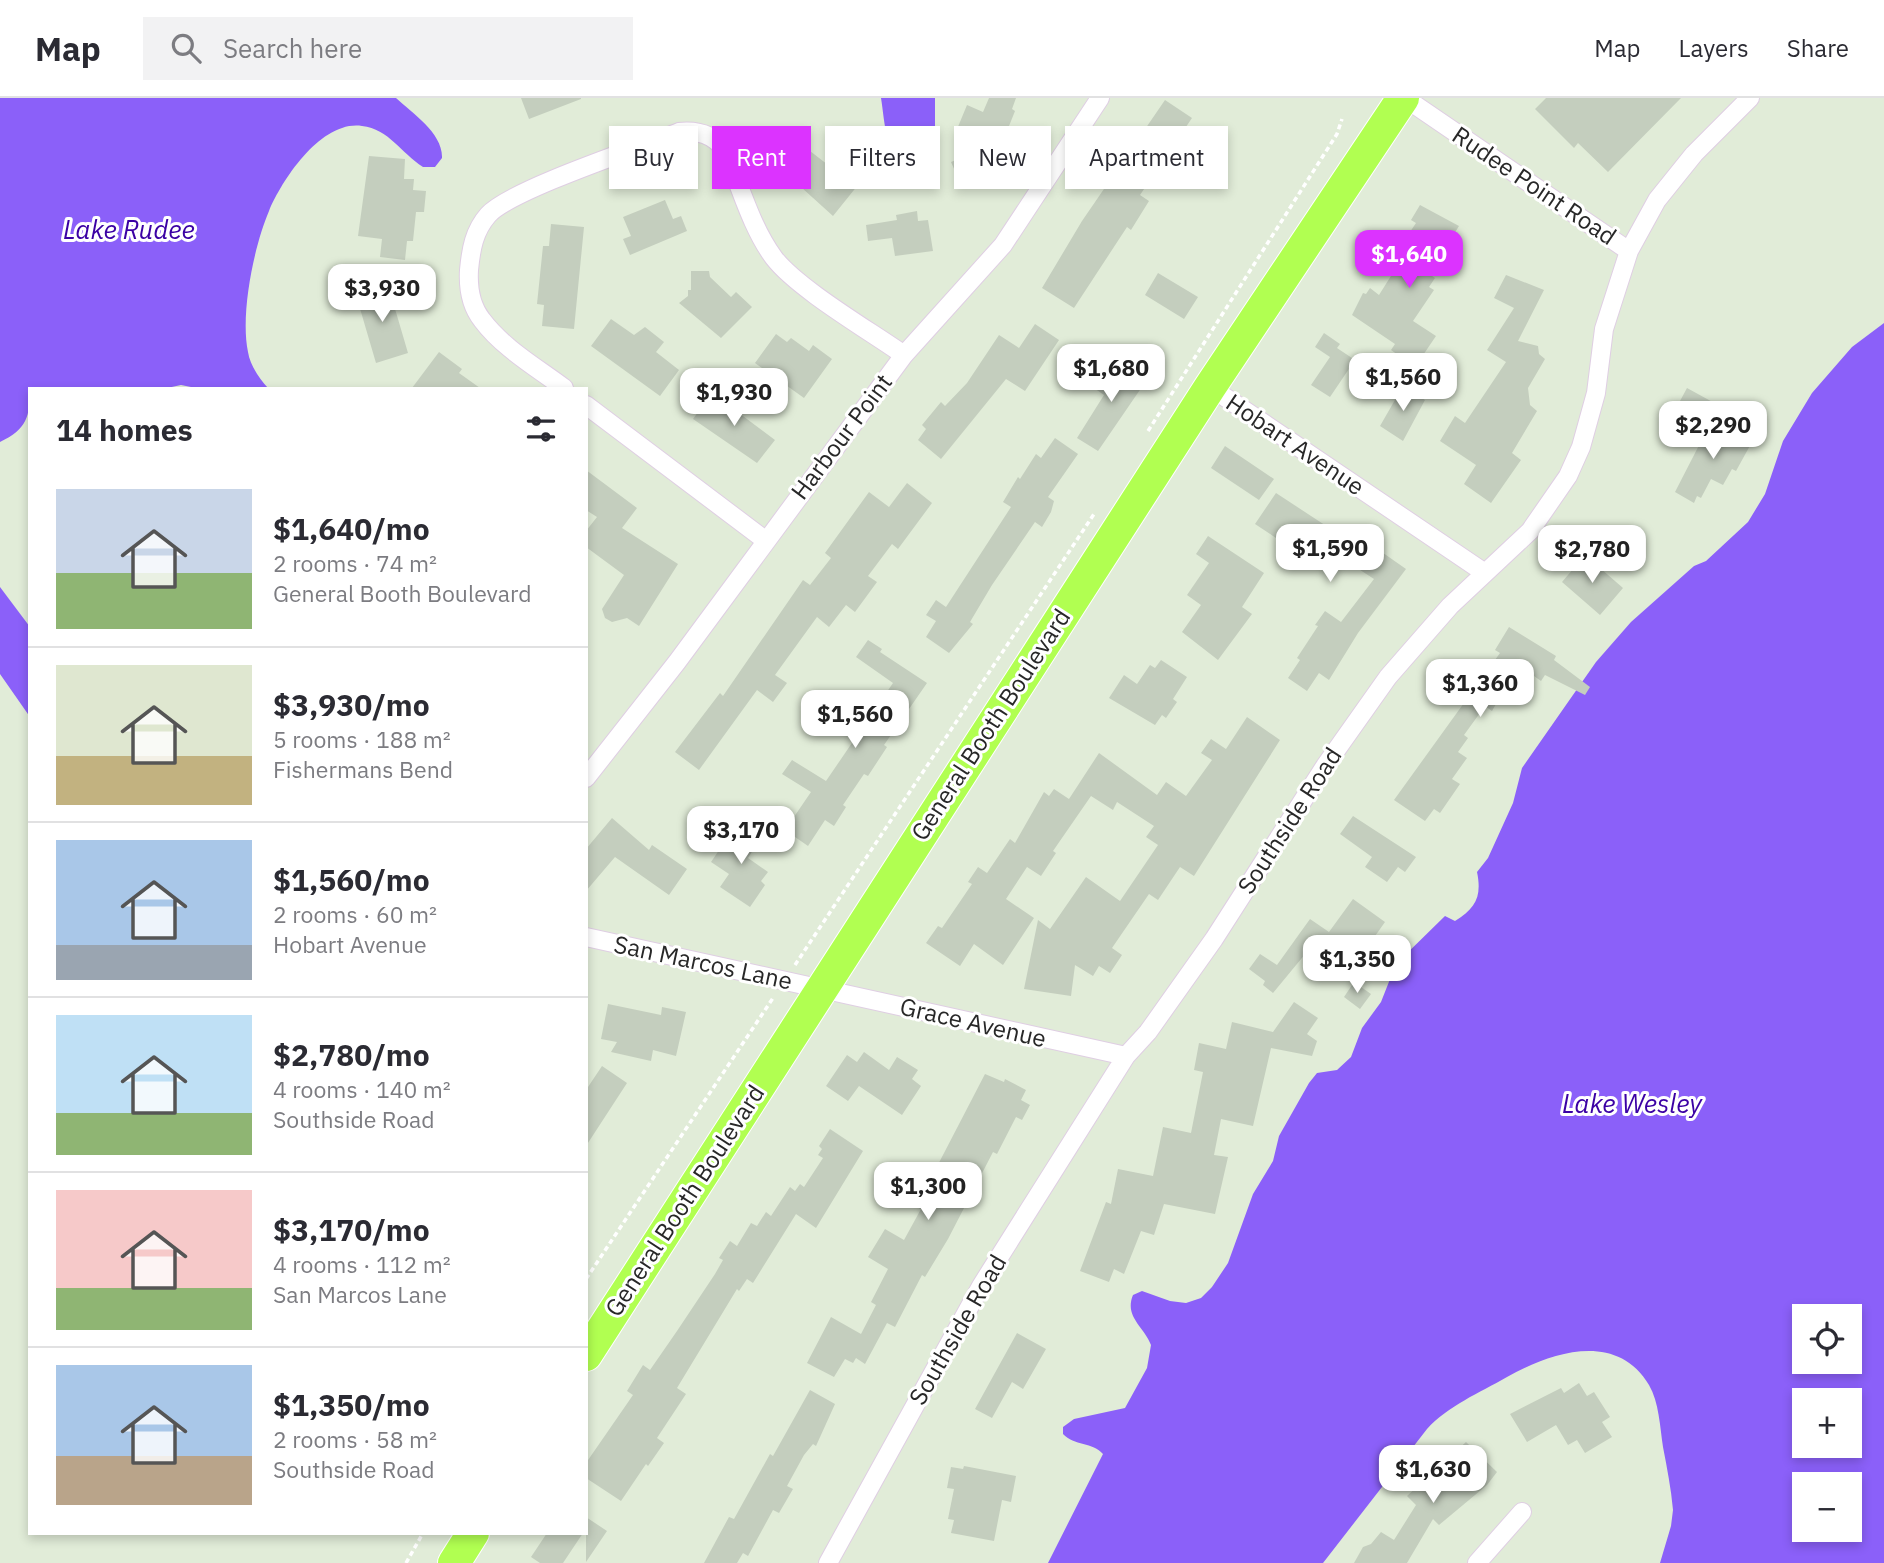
<!DOCTYPE html>
<html lang="en">
<head>
<meta charset="utf-8">
<style>
	body { margin:0; font-family:"IBM Plex Sans",sans-serif; background:#f2f2f3; color:#2b2b33; height:100vh; display:flex; flex-direction:column; font-size:26px; white-space:nowrap }
	* { box-sizing:border-box; margin:0 }
	p { font-size:23px; color:#7c7c81 }
	.icon { flex:none; width:38px; height:38px; fill:none; stroke:currentColor; stroke-width:2; stroke-linecap:round; stroke-linejoin:round }
	.map { position:relative; flex:1; overflow:hidden }
	.drawer { position:absolute; left:28px; top:289px; width:560px; height:1148px; display:flex; flex-direction:column; background:#fff; border-radius:0px; box-shadow:0 4px 10px #0003 }
	.drawer>* { flex:none }
	.guide { position:absolute; left:609px; top:28px; width:665px; height:63px; display:flex; gap:14px }
	.controls { position:absolute; left:1792px; top:1206px; display:grid; gap:14px }
	.controls a { display:grid; place-items:center; width:70px; height:70px; border-radius:0px; background:#fff; box-shadow:0 4px 10px #0003; font-size:35px }
	.price { position:absolute; translate:-50% -60px; padding:0 16px; border-radius:14px; background:#fff; color:#222; font-size:23px; line-height:46px; filter:drop-shadow(0 2px 4px #0008) }
	.price::after { content:''; position:absolute; left:50%; top:42px; width:21px; height:16px; margin-left:-10px; background:inherit; clip-path:polygon(0 0,100% 0,50% 100%) }
	.price.on { background:#dc33ff; color:#fff }
	ul { padding:0; list-style:none }
	li { display:flex; align-items:center; gap:21px; height:175px; padding:0 28px }
	li+li { border-top:2px solid #e1e1e2 }
	li span { display:grid; place-items:center; flex:none; width:196px; height:140px; border-radius:0px; color:#555 }
	li>.icon { margin-inline-start:auto }
	span .icon { width:84px; height:84px; fill:#fffc; stroke-width:1 }
	li b { font-size:30px }
	h2 { display:flex; justify-content:space-between; align-items:center; height:84px; padding:0 28px; font-size:30px }
	.tag { padding:0 24px; border-radius:0px; background:#fff; box-shadow:0 4px 10px #0003; font-size:24px; line-height:63px }
	.tag.on { background:#dc33ff; color:#fff }
	header { display:flex; align-items:center; gap:42px; box-sizing:border-box; height:98px; padding:0 35px; background:#fff; border-bottom:2px solid #e1e1e2 }
	header strong { font-size:33px }
	nav { display:flex; gap:38px; margin-inline-start:auto; font-size:24px }
	.search { width:490px; height:63px; background:#f2f2f3; display:flex; align-items:center; gap:18px; box-sizing:border-box; padding:0 24px; border-radius:0px; color:#7c7c81; font-size:26px }
	.map>svg:first-child { display:block }
	.water { fill:#8b60f9; fill-rule:evenodd }
	.building { fill:#c4cebe }
	.lines { fill:none; stroke-linecap:round; stroke-linejoin:round }
	.street-casing { stroke:#dfcee3; stroke-width:20 }
	.highway-casing { stroke:#fff; stroke-width:34 }
	.path { stroke:#fff; stroke-width:3.5; stroke-dasharray:5 3.5; stroke-linecap:butt }
	.street { stroke:#fff; stroke-width:18 }
	.highway { stroke:#b1ff51; stroke-width:32 }
	.labels { text-anchor:middle; stroke-width:6; stroke-linejoin:round; paint-order:stroke }
	.street-label { font-size:24px; fill:#282828; stroke:#fff }
	.water-label { font-size:26px; font-style:italic; fill:#3b01a4; stroke:#fff }
</style>
</head>
<body>
<header>
<strong>Map</strong>
<div class="search"><svg class="icon" aria-label="search" viewBox="0 0 24 24"><circle cx="10" cy="10" r="6"/><path d="M15 15l6 6"/></svg>Search here</div>
<nav><a>Map</a><a>Layers</a><a>Share</a></nav>
</header>
<div class="map">
<svg width="1884" height="1465" viewBox="0 0 1884 1465">
	<rect width="100%" height="100%" fill="#e1ecd8"/>
	<path class="water" d="M 0,0 L 396,0 C 412,15 443,35 442,60 L 435,69 L 423,69 C 401,55 389,31 362,28 C 322,22 283,80 269,113 C 254,148 240,216 248,254 C 250,267 259,280 268,290 L 196,290 L 181,287 L 167,290 L 30,290 C 30,319 27,331 0,344 Z
		M 881,0 L 935,0 L 935,41 L 929,55 C 885,80 886,30 881,0 Z
		M 1884,225 L 1884,1465 L 1660,1465 L 1671,1428 L 1673,1412 C 1671,1390 1667,1370 1663,1349 C 1660,1329 1659,1304 1649,1287 C 1616,1232 1550,1255 1507,1279 C 1479,1295 1448,1308 1427,1331 L 1323,1465 L 1048,1465 L 1103,1356 C 1093,1344 1074,1348 1063,1336 L 1063,1329 L 1074,1321 L 1125,1310 L 1147,1270 L 1151,1247 C 1144,1228 1124,1219 1133,1197 L 1142,1193 L 1170,1203 L 1186,1205 L 1201,1200 L 1212,1189 L 1228,1165 L 1253,1096 L 1273,1063 L 1279,1038 L 1309,985 L 1317,975 L 1337,972 L 1351,959 L 1362,930 L 1381,904 L 1396,866 L 1445,818 L 1455,823 C 1476,810 1482,798 1477,774 L 1488,760 L 1513,705 L 1522,670 L 1596,564 L 1631,524 L 1694,468 L 1706,463 L 1748,424 L 1765,396 L 1783,343 L 1812,295 L 1852,249 ZM 1804,1218 L 1850,1218 L 1850,1264 L 1804,1264 ZM 1804,1302 L 1850,1302 L 1850,1348 L 1804,1348 ZM 1804,1386 L 1850,1386 L 1850,1432 L 1804,1432 Z
		M 0,489 L 30,529 L 30,619 L 0,576 Z"/>
	<path class="building" d="M 521,0 L 581,0 L 581,1 L 529,21 Z
		M 989,0 L 1016,0 L 1012,11 L 1015,13 L 999,53 L 955,36 L 967,7 L 983,14 Z
		M 1546,0 L 1681,0 L 1608,74 L 1578,45 L 1574,50 L 1535,11 Z
		M 1165,2 L 1192,20 L 1140,97 L 1149,103 L 1131,132 L 1127,129 L 1074,210 L 1042,190 L 1082,123 Z
		M 801,46 L 841,77 L 847,70 L 862,82 L 833,118 L 781,71 Z
		M 975,54 L 986,78 L 962,89 L 951,64 Z
		M 369,58 L 405,61 L 404,81 L 414,81 L 413,92 L 426,93 L 424,114 L 416,114 L 413,143 L 407,143 L 405,162 L 380,159 L 382,141 L 358,138 Z
		M 665,102 L 673,121 L 681,118 L 687,133 L 630,157 L 623,141 L 631,138 L 623,119 Z
		M 1420,107 L 1459,128 L 1429,176 L 1435,180 L 1429,189 L 1434,192 L 1413,223 L 1436,238 L 1415,269 L 1391,252 L 1395,246 L 1352,217 L 1363,195 L 1366,196 L 1370,190 L 1379,197 L 1396,170 L 1402,174 L 1421,146 L 1408,137 L 1416,125 L 1411,122 Z
		M 917,113 L 918,123 L 928,122 L 933,153 L 895,158 L 892,140 L 868,143 L 866,127 L 897,122 L 896,117 Z
		M 551,126 L 584,129 L 574,231 L 542,228 L 544,207 L 537,206 L 543,148 L 549,148 Z
		M 691,173 L 709,173 L 710,179 L 731,199 L 736,194 L 752,209 L 721,240 L 679,205 L 688,198 L 688,192 L 691,192 Z
		M 1158,175 L 1198,199 L 1184,221 L 1145,197 Z
		M 1506,177 L 1544,192 L 1518,243 L 1538,248 L 1539,256 L 1545,261 L 1528,290 L 1530,307 L 1537,313 L 1512,355 L 1521,362 L 1491,405 L 1464,386 L 1476,367 L 1440,343 L 1455,318 L 1465,325 L 1506,264 L 1487,252 L 1514,210 L 1494,200 Z
		M 388,187 L 408,255 L 376,265 L 356,197 Z
		M 611,221 L 634,237 L 645,229 L 664,244 L 656,254 L 679,272 L 660,298 L 591,248 Z
		M 1035,226 L 1059,242 L 1025,293 L 1006,281 L 941,361 L 918,342 L 926,331 L 922,327 L 941,304 L 945,308 L 967,285 L 999,237 L 1019,250 Z
		M 1324,235 L 1340,246 L 1337,250 L 1355,262 L 1330,299 L 1311,287 L 1330,259 L 1315,249 Z
		M 776,236 L 787,244 L 791,240 L 809,253 L 813,247 L 832,261 L 804,300 L 755,265 Z
		M 439,254 L 462,271 L 459,275 L 480,290 L 412,290 Z
		M 1112,264 L 1146,283 L 1098,353 L 1077,340 L 1104,297 L 1094,290 Z
		M 1403,288 L 1425,302 L 1403,343 L 1380,328 Z
		M 1687,290 L 1718,307 L 1704,333 L 1673,316 Z
		M 712,295 L 775,342 L 757,365 L 693,321 Z
		M 1712,322 L 1752,344 L 1736,373 L 1732,371 L 1723,387 L 1711,381 L 1701,400 L 1697,398 L 1694,405 L 1675,394 Z
		M 1055,340 L 1078,356 L 1048,399 L 1054,403 L 1051,414 L 1042,429 L 1035,424 L 992,487 L 970,524 L 973,526 L 949,555 L 926,539 L 936,523 L 926,517 L 936,502 L 946,509 L 1011,409 L 1003,404 L 1018,379 L 1020,381 L 1036,356 L 1041,360 Z
		M 1225,348 L 1274,381 L 1259,402 L 1211,370 Z
		M 586,372 L 637,410 L 622,430 L 678,466 L 639,528 L 627,520 L 612,524 L 605,520 L 602,511 L 624,477 L 586,449 L 586,433 L 597,419 L 586,412 Z
		M 907,385 L 932,405 L 898,451 L 892,446 L 868,478 L 877,484 L 855,514 L 846,507 L 829,529 L 817,519 L 775,577 L 787,585 L 773,604 L 757,592 L 699,672 L 675,654 L 720,595 L 723,598 L 803,482 L 810,487 L 831,460 L 825,455 L 869,394 L 889,409 Z
		M 1276,395 L 1340,437 L 1346,429 L 1406,471 L 1358,535 L 1329,582 L 1319,575 L 1307,593 L 1288,580 L 1300,562 L 1297,560 L 1318,528 L 1315,527 L 1325,513 L 1341,524 L 1374,481 L 1317,444 L 1306,460 L 1255,426 Z
		M 1208,438 L 1264,475 L 1242,509 L 1252,516 L 1218,562 L 1182,534 L 1201,507 L 1187,497 L 1209,465 L 1196,456 Z
		M 1585,457 L 1623,490 L 1600,517 L 1562,484 Z
		M 1509,529 L 1556,558 L 1554,562 L 1590,589 L 1585,597 L 1545,577 L 1541,583 L 1534,578 L 1523,595 L 1517,590 L 1507,604 L 1500,599 L 1492,613 L 1485,608 L 1464,637 L 1468,640 L 1458,654 L 1467,660 L 1452,681 L 1460,686 L 1440,715 L 1434,711 L 1425,723 L 1394,702 L 1500,555 L 1495,552 Z
		M 868,542 L 882,551 L 880,554 L 927,585 L 884,647 L 887,649 L 868,678 L 864,676 L 843,707 L 846,709 L 834,728 L 825,722 L 808,748 L 785,732 L 811,694 L 782,676 L 792,662 L 826,683 L 893,585 L 856,559 Z
		M 1161,562 L 1187,579 L 1173,601 L 1177,604 L 1166,620 L 1162,617 L 1155,627 L 1109,600 L 1124,577 L 1137,586 L 1150,567 L 1155,570 Z
		M 1247,619 L 1280,642 L 1194,778 L 1180,769 L 1158,802 L 1149,796 L 1112,850 L 1122,857 L 1110,875 L 1099,868 L 1093,878 L 1075,867 L 1071,898 L 1024,891 L 1038,822 L 1050,831 L 1086,779 L 1120,803 L 1158,747 L 1146,739 L 1154,728 L 1117,704 L 1113,712 L 1091,698 L 1053,753 L 1056,755 L 1041,778 L 1027,769 L 1006,801 L 1034,820 L 1003,867 L 974,846 L 960,868 L 926,845 L 938,828 L 942,830 L 972,786 L 968,784 L 978,769 L 987,775 L 1010,741 L 1015,745 L 1044,694 L 1049,698 L 1054,691 L 1069,701 L 1099,655 L 1157,697 L 1166,684 L 1186,698 L 1212,662 L 1201,655 L 1211,641 L 1226,651 Z
		M 1353,718 L 1416,759 L 1405,774 L 1398,769 L 1387,784 L 1365,769 L 1372,759 L 1340,736 Z
		M 612,720 L 649,752 L 652,747 L 687,771 L 669,797 L 615,759 L 586,793 L 586,751 Z
		M 745,727 L 762,738 L 748,760 L 768,774 L 761,783 L 765,787 L 750,809 L 720,789 L 729,776 L 711,764 L 732,733 L 738,738 Z
		M 1353,801 L 1385,824 L 1344,882 L 1306,855 L 1273,895 L 1263,887 L 1265,883 L 1249,871 L 1260,856 L 1277,867 L 1310,821 L 1329,834 Z
		M 1354,884 L 1371,896 L 1360,911 L 1344,899 Z
		M 1294,904 L 1318,920 L 1307,936 L 1317,943 L 1312,958 L 1271,950 L 1253,1028 L 1221,1021 L 1214,1057 L 1228,1059 L 1215,1116 L 1164,1106 L 1154,1137 L 1141,1133 L 1124,1176 L 1114,1171 L 1109,1184 L 1080,1173 L 1106,1104 L 1111,1106 L 1118,1071 L 1153,1078 L 1163,1029 L 1191,1035 L 1203,974 L 1194,972 L 1199,945 L 1226,951 L 1232,924 L 1273,934 Z
		M 608,906 L 661,917 L 662,909 L 686,914 L 676,958 L 653,952 L 651,963 L 611,954 L 617,944 L 601,941 Z
		M 864,954 L 889,972 L 897,959 L 918,972 L 912,981 L 921,988 L 902,1017 L 859,988 L 848,1003 L 826,988 L 847,957 L 857,964 Z
		M 602,968 L 627,985 L 586,1048 L 586,992 Z
		M 985,976 L 1004,984 L 1005,981 L 1026,992 L 1021,1002 L 1030,1007 L 1022,1022 L 1016,1019 L 997,1056 L 993,1054 L 948,1141 L 925,1179 L 922,1177 L 895,1229 L 887,1225 L 865,1266 L 856,1260 L 853,1265 L 845,1261 L 834,1279 L 807,1265 L 831,1219 L 861,1236 L 876,1207 L 871,1204 L 888,1171 L 868,1159 L 885,1131 L 904,1142 L 921,1111 L 916,1109 Z
		M 830,1031 L 863,1053 L 816,1130 L 796,1116 L 753,1185 L 747,1181 L 739,1193 L 737,1191 L 677,1290 L 686,1296 L 657,1340 L 664,1345 L 648,1368 L 646,1366 L 621,1403 L 586,1380 L 586,1365 L 633,1297 L 627,1293 L 643,1267 L 650,1272 L 677,1233 L 715,1176 L 723,1162 L 719,1160 L 730,1143 L 737,1148 L 751,1125 L 757,1128 L 766,1114 L 771,1118 L 790,1089 L 795,1093 L 800,1086 L 804,1089 L 823,1060 L 818,1057 L 822,1051 L 819,1048 Z
		M 1017,1235 L 1046,1251 L 1023,1291 L 1012,1284 L 992,1320 L 975,1311 Z
		M 1579,1285 L 1587,1298 L 1594,1294 L 1610,1319 L 1602,1324 L 1612,1339 L 1585,1355 L 1577,1342 L 1568,1347 L 1556,1327 L 1527,1344 L 1510,1316 L 1561,1290 L 1564,1295 Z
		M 810,1292 L 835,1306 L 816,1348 L 813,1346 L 804,1357 L 787,1388 L 793,1391 L 779,1415 L 773,1412 L 748,1458 L 743,1455 L 737,1465 L 704,1465 L 729,1419 L 734,1421 L 770,1356 L 773,1358 Z
		M 1466,1344 L 1497,1374 L 1487,1387 L 1439,1427 L 1433,1421 L 1407,1465 L 1354,1465 L 1363,1449 L 1371,1446 L 1381,1434 L 1394,1442 L 1416,1407 L 1407,1398 Z
		M 964,1368 L 1016,1378 L 1011,1404 L 1002,1402 L 994,1443 L 951,1435 L 954,1422 L 948,1421 L 954,1391 L 947,1390 L 951,1369 L 963,1371 Z
		M 586,1419 L 607,1433 L 586,1464 Z
		M 547,1435 L 583,1435 L 563,1465 L 540,1465 L 531,1459 Z"/>
	<g class="lines">
		<defs>
			<path id="street" d="M 1405,0 L 1629,153
				M 1210,289 L 1485,475
				M 564,290 C 536,269 503,250 482,222 C 471,208 468,189 469,172 C 471,151 474,133 488,117 C 510,92 641,49 679,34 C 698,32 713,36 725,52 C 740,87 751,129 774,160 C 798,191 870,233 904,257
				M 586,307 L 765,442
				M 586,680 L 677,564 L 904,257 L 1003,147 L 1100,0
				M 586,839 L 1126,958
				M 828,1465 L 981,1188 L 1126,958 L 1148,934 L 1214,841 L 1325,668 L 1388,579 L 1450,508 L 1530,433 L 1568,378 L 1581,349 L 1596,295 L 1604,231 L 1629,153 L 1657,102 L 1694,56 L 1750,0
				M 1477,1465 L 1522,1414"/>
			<path id="highway" d="M 586,1257 L 1210,289 L 1403,0
				M 454,1465 L 473,1435"/>
		</defs>
		<use href="#street" class="street-casing"/>
		<use href="#highway" class="highway-casing"/>
		<path class="path" d="M 1148,333 L 1337,36 L 1342,21
			M 795,867 L 1094,416
			M 586,1181 L 773,900
			M 406,1465 L 423,1435"/>
		<use href="#street" class="street"/>
		<use href="#highway" class="highway"/>
	</g>
	<g class="labels">
		<g class="street-label">
			<text transform="translate(1534 88) rotate(34)" y="8">Rudee Point Road</text>
			<text transform="translate(842 339) rotate(-53)" y="8">Harbour Point</text>
			<text transform="translate(1295 347) rotate(34)" y="8">Hobart Avenue</text>
			<text transform="translate(991 627) rotate(-57)" y="8">General Booth Boulevard</text>
			<text transform="translate(1290 723) rotate(-57)" y="8">Southside Road</text>
			<text transform="translate(703 865) rotate(12)" y="8">San Marcos Lane</text>
			<text transform="translate(973 925) rotate(13)" y="8">Grace Avenue</text>
			<text transform="translate(685 1103) rotate(-57)" y="8">General Booth Boulevard</text>
			<text transform="translate(958 1232) rotate(-60)" y="8">Southside Road</text>
		</g>
		<g class="water-label">
			<text x="129" y="141">Lake Rudee</text>
			<text x="1632" y="1015">Lake Wesley</text>
		</g>
	</g>
</svg>
<div class="controls">
<a><svg class="icon" aria-label="locate" viewBox="0 0 24 24"><circle cx="12" cy="12" r="6"/><path d="M12 2v4M12 18v4M2 12h4M18 12h4"/></svg></a>
<a>+</a>
<a>−</a>
</div>
<b class="price on" style="left:1409px;top:192px">$1,640</b>
<b class="price" style="left:382px;top:226px">$3,930</b>
<b class="price" style="left:1111px;top:306px">$1,680</b>
<b class="price" style="left:1403px;top:315px">$1,560</b>
<b class="price" style="left:734px;top:330px">$1,930</b>
<b class="price" style="left:1713px;top:363px">$2,290</b>
<b class="price" style="left:1330px;top:486px">$1,590</b>
<b class="price" style="left:1592px;top:487px">$2,780</b>
<b class="price" style="left:1480px;top:621px">$1,360</b>
<b class="price" style="left:855px;top:652px">$1,560</b>
<b class="price" style="left:741px;top:768px">$3,170</b>
<b class="price" style="left:1357px;top:897px">$1,350</b>
<b class="price" style="left:928px;top:1124px">$1,300</b>
<b class="price" style="left:1433px;top:1407px">$1,630</b>
<div class="guide">
<a class="tag">Buy</a>
<a class="tag on">Rent</a>
<a class="tag">Filters</a>
<a class="tag">New</a>
<a class="tag">Apartment</a>
</div>
<section class="drawer">
<h2>14 homes<svg class="icon" aria-label="filters" viewBox="0 0 24 24"><path d="M4 7h16M4 17h16"/><circle cx="9" cy="7" r="2"/><circle cx="15" cy="17" r="2"/></svg></h2>
<ul>
<li><span style="background:linear-gradient(#c9d6e8 60%,#8fb573 0)"><svg class="icon" aria-label="home" viewBox="0 0 24 24"><path d="M3 11l9-7 9 7M6 9v11h12V9"/></svg></span><div><b>$1,640/mo</b><p>2 rooms · 74 m²</p><p>General Booth Boulevard</p></div></li>
<li><span style="background:linear-gradient(#dfe7d0 65%,#c2b280 0)"><svg class="icon" aria-label="home" viewBox="0 0 24 24"><path d="M3 11l9-7 9 7M6 9v11h12V9"/></svg></span><div><b>$3,930/mo</b><p>5 rooms · 188 m²</p><p>Fishermans Bend</p></div></li>
<li><span style="background:linear-gradient(#a9c7e8 75%,#9aa5b1 0)"><svg class="icon" aria-label="home" viewBox="0 0 24 24"><path d="M3 11l9-7 9 7M6 9v11h12V9"/></svg></span><div><b>$1,560/mo</b><p>2 rooms · 60 m²</p><p>Hobart Avenue</p></div></li>
<li><span style="background:linear-gradient(#bfe0f5 70%,#8fb573 0)"><svg class="icon" aria-label="home" viewBox="0 0 24 24"><path d="M3 11l9-7 9 7M6 9v11h12V9"/></svg></span><div><b>$2,780/mo</b><p>4 rooms · 140 m²</p><p>Southside Road</p></div></li>
<li><span style="background:linear-gradient(#f6c9c9 70%,#8fb573 0)"><svg class="icon" aria-label="home" viewBox="0 0 24 24"><path d="M3 11l9-7 9 7M6 9v11h12V9"/></svg></span><div><b>$3,170/mo</b><p>4 rooms · 112 m²</p><p>San Marcos Lane</p></div></li>
<li><span style="background:linear-gradient(#a9c7e8 65%,#b9a48a 0)"><svg class="icon" aria-label="home" viewBox="0 0 24 24"><path d="M3 11l9-7 9 7M6 9v11h12V9"/></svg></span><div><b>$1,350/mo</b><p>2 rooms · 58 m²</p><p>Southside Road</p></div></li>
</ul>
</section>
</div>
</body>
</html>
